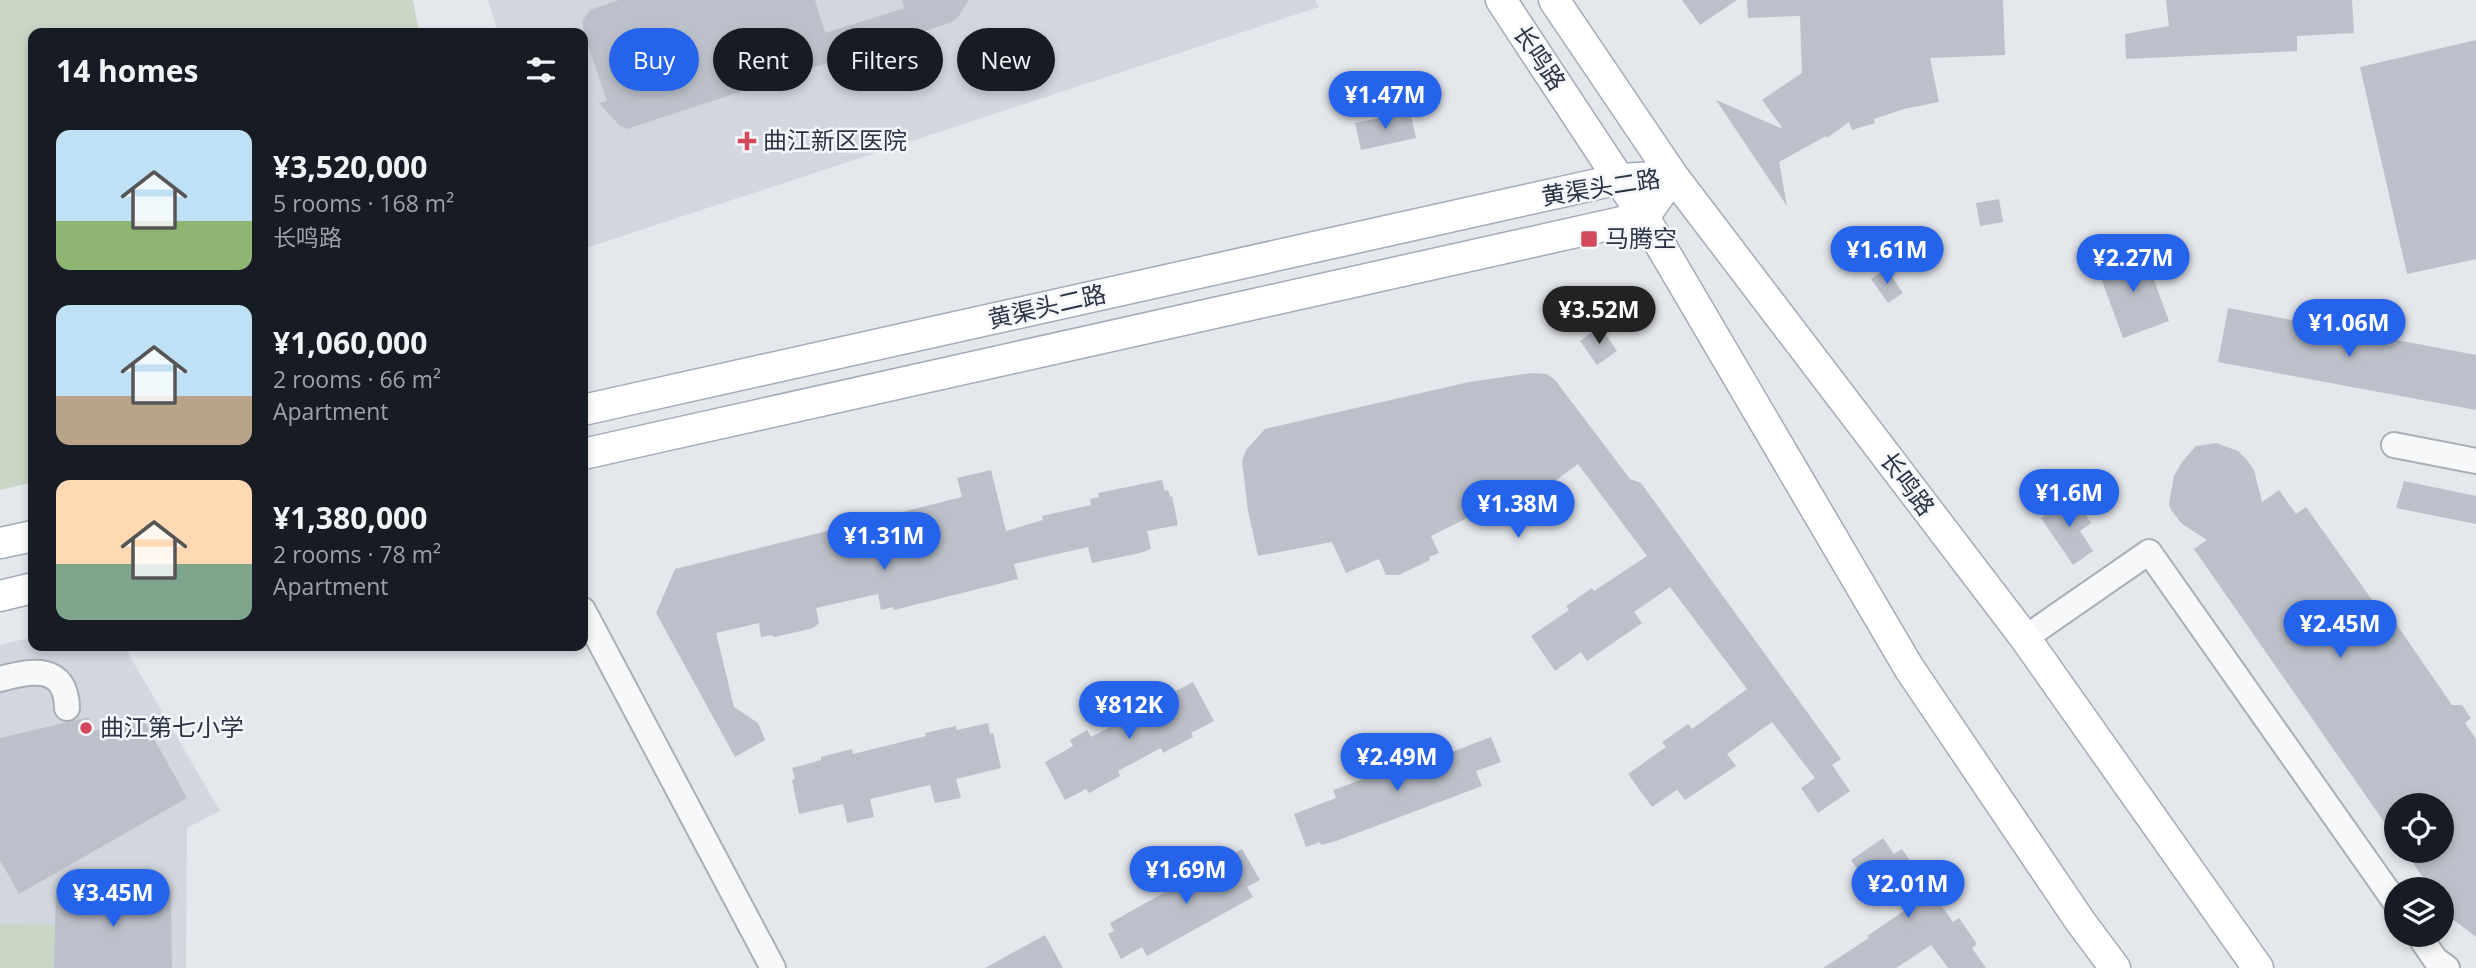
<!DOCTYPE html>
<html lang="en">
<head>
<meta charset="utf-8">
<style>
	body { margin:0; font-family:"Open Sans","Noto Sans SC",sans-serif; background:#20242c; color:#f1f3f6; height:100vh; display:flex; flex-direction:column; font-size:26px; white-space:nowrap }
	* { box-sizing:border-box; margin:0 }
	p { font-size:23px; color:#9ea1a6 }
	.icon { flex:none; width:38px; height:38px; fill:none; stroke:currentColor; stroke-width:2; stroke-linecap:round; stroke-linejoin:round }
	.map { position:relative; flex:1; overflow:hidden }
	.details { position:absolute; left:28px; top:28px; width:560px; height:623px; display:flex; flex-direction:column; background:#171b24; border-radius:14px; box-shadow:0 4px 10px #0003 }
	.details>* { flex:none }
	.banner { position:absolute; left:609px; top:28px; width:665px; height:63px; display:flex; gap:14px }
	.fabs { position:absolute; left:2384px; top:793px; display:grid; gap:14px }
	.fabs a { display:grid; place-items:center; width:70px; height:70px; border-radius:50%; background:#171b24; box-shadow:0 4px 10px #0003; font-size:35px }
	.price { position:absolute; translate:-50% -60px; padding:0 16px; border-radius:24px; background:#2563eb; color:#fff; font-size:23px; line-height:46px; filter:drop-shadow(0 2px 4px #0008) }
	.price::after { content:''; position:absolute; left:50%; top:42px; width:21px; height:16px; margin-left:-10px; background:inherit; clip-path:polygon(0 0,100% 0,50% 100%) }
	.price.current { background:#222; color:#fff }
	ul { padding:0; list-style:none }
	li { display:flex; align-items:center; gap:21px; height:175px; padding:0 28px }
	li span { display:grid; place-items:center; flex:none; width:196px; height:140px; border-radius:14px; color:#555 }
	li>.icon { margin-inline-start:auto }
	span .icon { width:84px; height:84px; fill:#fffc; stroke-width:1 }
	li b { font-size:30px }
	h2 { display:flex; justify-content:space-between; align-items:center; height:84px; padding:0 28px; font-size:30px }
	.pill { padding:0 24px; border-radius:32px; background:#171b24; box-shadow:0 4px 10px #0003; font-size:24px; line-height:63px }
	.pill.current { background:#2563eb; color:#fff }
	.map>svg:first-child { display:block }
	.built { fill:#d2d6de }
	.green { fill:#c9d6c5 }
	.building { fill:#bbc0ca }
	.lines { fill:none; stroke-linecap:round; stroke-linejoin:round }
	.minor-casing { stroke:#a9aeb7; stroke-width:28 }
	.major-casing { stroke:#a3abb8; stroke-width:33 }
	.minor { stroke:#f7f8fa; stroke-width:24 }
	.major { stroke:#fff; stroke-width:30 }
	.poi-dot { fill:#d1495b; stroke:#f4f6f9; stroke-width:2.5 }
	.labels { text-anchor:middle; stroke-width:5; stroke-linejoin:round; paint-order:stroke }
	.street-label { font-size:24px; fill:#2b3445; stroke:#f4f6f9 }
	.poi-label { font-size:24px; fill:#2b3445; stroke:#f4f6f9; text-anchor:start }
</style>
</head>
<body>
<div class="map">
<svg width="2476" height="968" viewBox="0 0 2476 968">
	<rect width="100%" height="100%" fill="#e4e7ec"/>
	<path class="built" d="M 488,0 L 1315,0 L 1319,7 L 583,249 L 583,33 L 498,33 Z
		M 33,637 L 33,646 L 124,646 L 220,811 L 187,828 L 186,968 L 0,968 L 0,645 Z"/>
	<path class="green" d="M 0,0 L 413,0 L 419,33 L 33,33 L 33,482 L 0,490 Z
		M 0,924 L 55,925 L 54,968 L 0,968 Z"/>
	<path class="building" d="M 619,0 L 815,0 L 825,33 L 905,8 L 902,0 L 969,0 L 958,17 L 952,22 L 627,129 L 620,126 L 599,103 L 607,101 L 584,33 L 582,21 L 590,10 Z
		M 1682,0 L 1737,0 L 1700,25 Z
		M 1747,0 L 2003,0 L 2005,55 L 1930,58 L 1939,102 L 1904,109 L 1874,119 L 1875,123 L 1852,130 L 1849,122 L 1827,138 L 1826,136 L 1779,162 L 1787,206 L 1716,100 L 1783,129 L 1762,100 L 1802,73 L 1800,16 L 1748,18 Z
		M 2166,0 L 2352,0 L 2354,33 L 2297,36 L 2297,51 L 2126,59 L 2125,34 L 2169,26 Z
		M 2476,40 L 2476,259 L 2407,274 L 2360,67 Z
		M 1410,112 L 1416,138 L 1361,150 L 1355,123 Z
		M 1999,199 L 2003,222 L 1980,226 L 1976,203 Z
		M 2143,250 L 2169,321 L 2123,338 L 2097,267 Z
		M 1886,268 L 1903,293 L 1888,303 L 1871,279 Z
		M 2228,308 L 2476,355 L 2476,410 L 2218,362 Z
		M 1600,326 L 1617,351 L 1597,365 L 1580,341 Z
		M 1532,373 L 1547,374 L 1555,380 L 1630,479 L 1641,483 L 1841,759 L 1832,765 L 1850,791 L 1818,813 L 1801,788 L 1815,778 L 1772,722 L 1727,754 L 1736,766 L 1685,800 L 1677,790 L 1652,807 L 1628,774 L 1666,747 L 1662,742 L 1688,724 L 1692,729 L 1747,689 L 1670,587 L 1634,612 L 1642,623 L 1587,661 L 1581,652 L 1555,671 L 1531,636 L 1569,610 L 1566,606 L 1592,588 L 1594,591 L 1647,556 L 1578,464 L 1516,510 L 1515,507 L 1503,516 L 1492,500 L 1465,519 L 1431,536 L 1439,553 L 1429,557 L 1430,560 L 1399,575 L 1386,575 L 1379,559 L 1346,573 L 1332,542 L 1258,556 L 1248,511 L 1242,461 L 1246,450 L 1265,429 L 1469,382 Z
		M 2216,443 L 2238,451 L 2247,460 L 2254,470 L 2262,502 L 2279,490 L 2296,514 L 2306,507 L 2385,618 L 2390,615 L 2452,705 L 2462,705 L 2471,718 L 2465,723 L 2476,739 L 2476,937 L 2451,918 L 2441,904 L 2441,889 L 2431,889 L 2404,850 L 2441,850 L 2441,805 L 2396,805 L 2396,839 L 2194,549 L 2207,540 L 2182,524 L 2171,510 L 2169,504 L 2174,476 L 2182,462 L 2196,446 Z
		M 991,470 L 1006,531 L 1043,520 L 1042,516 L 1091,505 L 1090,499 L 1099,497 L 1098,493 L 1162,480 L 1165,491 L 1168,490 L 1170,497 L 1172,496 L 1178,525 L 1147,531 L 1151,549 L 1140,553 L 1092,563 L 1088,547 L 1014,564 L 1018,579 L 894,610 L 893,607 L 881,610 L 878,594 L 816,608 L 819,623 L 813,628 L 801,631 L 774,637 L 772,635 L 761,637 L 759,623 L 716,633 L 734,707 L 758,723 L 765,740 L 735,757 L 656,613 L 675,569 L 962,497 L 957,478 Z
		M 2404,481 L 2476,496 L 2476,524 L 2396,508 Z
		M 2073,496 L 2091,523 L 2080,531 L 2093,551 L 2073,565 L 2041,518 Z
		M 1193,682 L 1214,721 L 1191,733 L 1193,737 L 1163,753 L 1161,748 L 1118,771 L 1120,776 L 1089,793 L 1086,789 L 1065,800 L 1045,762 L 1073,746 L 1070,740 L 1087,730 L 1091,737 L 1146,708 L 1142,700 L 1159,691 L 1163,698 Z
		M 89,717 L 92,731 L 143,719 L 187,798 L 19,894 L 0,860 L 0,738 Z
		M 988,723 L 990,734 L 993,733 L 1001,768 L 956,779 L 961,798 L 935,803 L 930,785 L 870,799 L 874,817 L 847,823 L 843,804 L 799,814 L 792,780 L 795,779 L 792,768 L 821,760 L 821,757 L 852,749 L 853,754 L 926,736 L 925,733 L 956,726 L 957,730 Z
		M 1491,737 L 1501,762 L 1476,771 L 1482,786 L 1336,841 L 1321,845 L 1320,842 L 1306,847 L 1294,814 L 1336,798 L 1333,790 L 1404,764 L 1403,761 L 1441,747 L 1444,755 Z
		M 1883,838 L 1894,854 L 1902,849 L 1953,922 L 1959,918 L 1977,944 L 1972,948 L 1986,968 L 1948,968 L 1931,945 L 1896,968 L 1823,968 L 1869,938 L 1867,936 L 1907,909 L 1881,873 L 1867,883 L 1851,860 Z
		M 1242,849 L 1260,880 L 1247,887 L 1253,897 L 1147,956 L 1142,947 L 1121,959 L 1108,934 L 1114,931 L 1110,923 L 1192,877 L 1188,870 L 1211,858 L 1215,864 Z
		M 56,889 L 171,890 L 172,968 L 54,968 Z
		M 1045,935 L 1063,968 L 985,968 Z"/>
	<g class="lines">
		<defs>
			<path id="minor" d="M 2394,445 L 2476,461
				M 583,610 L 773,968
				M 2025,638 L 2149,552 L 2396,903
				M 0,679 C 31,670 66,664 67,708
				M 2418,934 L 2435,959 L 2447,968"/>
			<path id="major" d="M 1501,0 L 1644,217 L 1909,668 L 2080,921 L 2115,968
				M 1554,0 L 1673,176 L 2025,638 L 2258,968
				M 583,410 L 1620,179 L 1673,176
				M 583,454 L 1644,217 L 1673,176
				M 0,543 L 33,536
				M 0,596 L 33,588"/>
		</defs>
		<use href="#minor" class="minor-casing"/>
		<use href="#major" class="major-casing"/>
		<use href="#minor" class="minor"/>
		<use href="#major" class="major"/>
	</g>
	<g class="poi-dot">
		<path d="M743.5 130.5h7v7h7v7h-7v7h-7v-7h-7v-7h7z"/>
		<rect x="1580" y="230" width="18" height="18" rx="3.5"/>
		<circle cx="86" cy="728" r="7"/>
	</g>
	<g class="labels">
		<g class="street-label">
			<text transform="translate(1539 58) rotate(56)" y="8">长鸣路</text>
			<text transform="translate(1601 188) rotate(-9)" y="8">黄渠头二路</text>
			<text transform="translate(1047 307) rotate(-13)" y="8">黄渠头二路</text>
			<text transform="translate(1907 484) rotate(53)" y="8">长鸣路</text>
		</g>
		<g class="poi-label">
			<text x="763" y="149">曲江新区医院</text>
			<text x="1605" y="247">马腾空</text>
			<text x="100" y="736">曲江第七小学</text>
		</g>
	</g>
</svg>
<div class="fabs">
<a><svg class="icon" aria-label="locate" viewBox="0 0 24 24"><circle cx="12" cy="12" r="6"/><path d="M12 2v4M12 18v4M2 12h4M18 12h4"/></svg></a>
<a><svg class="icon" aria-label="layers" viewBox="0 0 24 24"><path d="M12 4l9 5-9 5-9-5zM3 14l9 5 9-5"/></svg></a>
</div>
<b class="price" style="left:1385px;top:131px">¥1.47M</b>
<b class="price" style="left:1887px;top:286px">¥1.61M</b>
<b class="price" style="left:2133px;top:294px">¥2.27M</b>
<b class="price current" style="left:1599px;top:346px">¥3.52M</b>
<b class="price" style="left:2349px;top:359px">¥1.06M</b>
<b class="price" style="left:2069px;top:529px">¥1.6M</b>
<b class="price" style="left:1518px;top:540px">¥1.38M</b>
<b class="price" style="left:884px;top:572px">¥1.31M</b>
<b class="price" style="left:2340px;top:660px">¥2.45M</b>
<b class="price" style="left:1129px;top:741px">¥812K</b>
<b class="price" style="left:1397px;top:793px">¥2.49M</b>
<b class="price" style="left:1186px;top:906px">¥1.69M</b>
<b class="price" style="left:1908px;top:920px">¥2.01M</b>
<b class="price" style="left:113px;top:929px">¥3.45M</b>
<div class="banner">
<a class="pill current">Buy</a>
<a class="pill">Rent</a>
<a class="pill">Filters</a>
<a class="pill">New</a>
</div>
<section class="details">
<h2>14 homes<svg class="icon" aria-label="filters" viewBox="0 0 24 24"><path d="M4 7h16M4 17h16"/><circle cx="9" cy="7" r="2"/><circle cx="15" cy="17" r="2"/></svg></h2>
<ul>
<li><span style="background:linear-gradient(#bfe0f5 65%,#8fb573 0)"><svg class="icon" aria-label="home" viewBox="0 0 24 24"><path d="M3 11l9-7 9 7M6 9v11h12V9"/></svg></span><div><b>¥3,520,000</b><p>5 rooms · 168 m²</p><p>长鸣路</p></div></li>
<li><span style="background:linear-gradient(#bfe0f5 65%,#b9a48a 0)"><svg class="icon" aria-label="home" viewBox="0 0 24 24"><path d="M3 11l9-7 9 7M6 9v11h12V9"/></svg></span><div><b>¥1,060,000</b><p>2 rooms · 66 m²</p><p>Apartment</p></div></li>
<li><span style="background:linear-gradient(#ffd9b3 60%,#7fa58c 0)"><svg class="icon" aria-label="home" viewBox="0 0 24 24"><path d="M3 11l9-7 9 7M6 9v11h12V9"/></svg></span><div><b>¥1,380,000</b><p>2 rooms · 78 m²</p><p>Apartment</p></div></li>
</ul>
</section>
</div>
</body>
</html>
